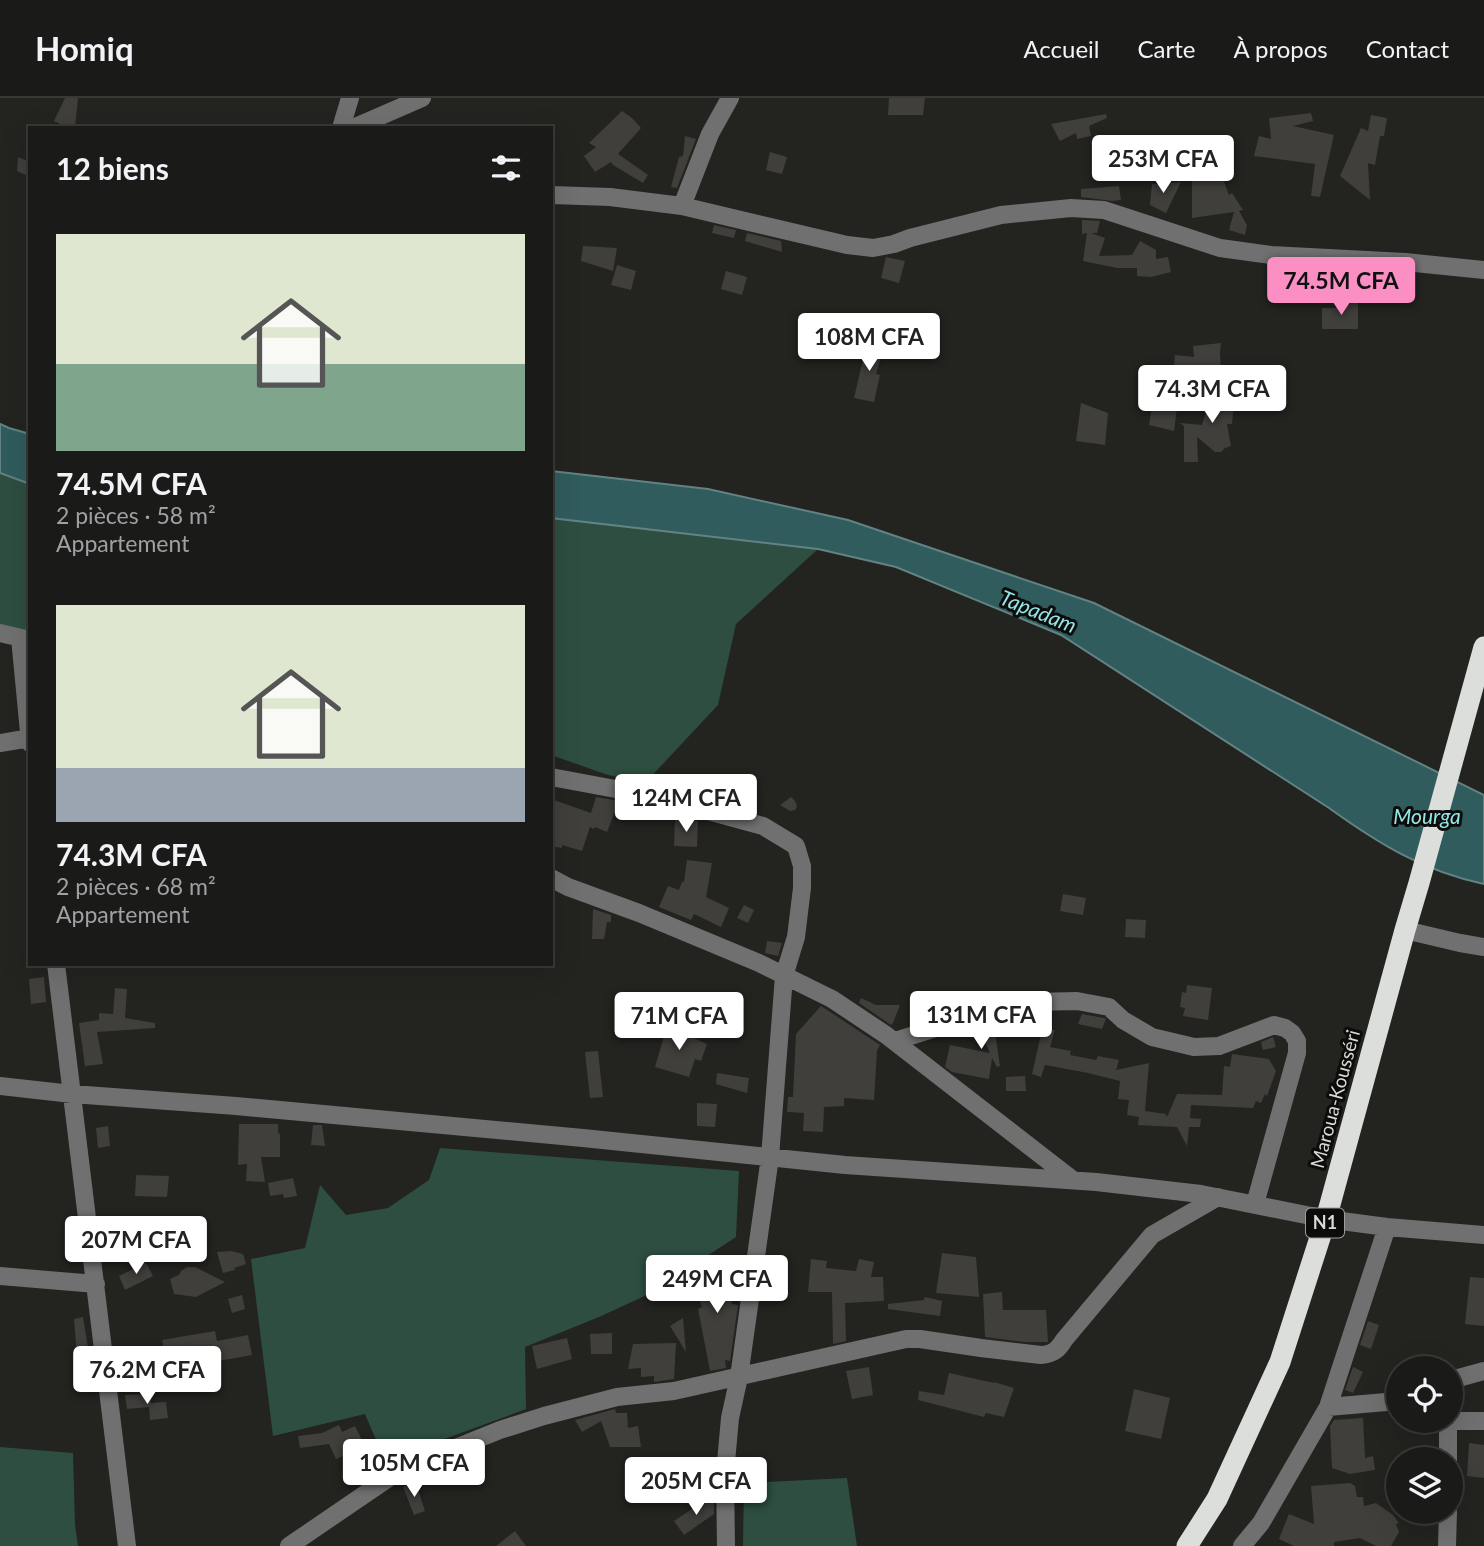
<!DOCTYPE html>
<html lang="fr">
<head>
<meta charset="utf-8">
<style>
	body { margin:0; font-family:Lato,sans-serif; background:#232321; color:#f1f3f6; height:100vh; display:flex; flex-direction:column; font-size:26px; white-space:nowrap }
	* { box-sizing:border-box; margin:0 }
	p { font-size:23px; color:#9fa1a2 }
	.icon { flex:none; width:38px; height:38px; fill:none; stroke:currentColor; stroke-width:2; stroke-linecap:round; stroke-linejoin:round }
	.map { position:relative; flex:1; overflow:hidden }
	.details { position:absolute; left:28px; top:28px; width:525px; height:840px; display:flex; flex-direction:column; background:#1a1a18; border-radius:0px; box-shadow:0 7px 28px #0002,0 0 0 2px #383837 }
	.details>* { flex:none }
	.buttons { position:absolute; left:1386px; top:1258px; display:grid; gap:14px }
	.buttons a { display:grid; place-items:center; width:77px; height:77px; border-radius:50%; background:#1a1a18; box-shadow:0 7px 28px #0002,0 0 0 2px #383837; font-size:35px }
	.price { position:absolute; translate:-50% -60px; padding:0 16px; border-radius:7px; background:#fff; color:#222; font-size:23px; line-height:46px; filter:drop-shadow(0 2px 4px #0008) }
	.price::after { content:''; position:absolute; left:50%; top:42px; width:21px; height:16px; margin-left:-10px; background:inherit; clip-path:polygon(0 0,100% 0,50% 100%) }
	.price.selected { background:#fb8fc4; color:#111 }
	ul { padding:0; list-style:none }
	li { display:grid; align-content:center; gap:14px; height:371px; padding:0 28px }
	li span { display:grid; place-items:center; height:217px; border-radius:0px; color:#555 }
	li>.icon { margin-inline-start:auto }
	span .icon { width:126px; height:126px; fill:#fffc; stroke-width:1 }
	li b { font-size:30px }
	h2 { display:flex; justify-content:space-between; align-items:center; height:84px; padding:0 28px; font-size:30px }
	header { display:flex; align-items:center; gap:42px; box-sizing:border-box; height:98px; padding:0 35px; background:#1a1a18; border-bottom:2px solid #383837 }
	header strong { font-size:33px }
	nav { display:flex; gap:38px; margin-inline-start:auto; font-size:24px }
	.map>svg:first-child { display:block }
	.green { fill:#2d4e40 }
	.water { fill:#305c5e; stroke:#638283; stroke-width:2 }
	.building { fill:#403f3c }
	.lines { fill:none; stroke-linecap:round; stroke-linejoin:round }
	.minor { stroke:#6f706f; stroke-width:18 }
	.highway { stroke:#dbdedb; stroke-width:21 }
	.labels { text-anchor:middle; stroke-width:6; stroke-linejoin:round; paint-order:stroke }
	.shield { fill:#0c0c0b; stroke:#9d9c9b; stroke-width:2 }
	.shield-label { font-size:18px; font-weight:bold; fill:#dbdad9 }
	.street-label { font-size:19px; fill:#dbdad9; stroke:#0c0c0b }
	.water-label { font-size:21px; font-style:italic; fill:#94e5e8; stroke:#0c0c0b }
</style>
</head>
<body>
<header>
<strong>Homiq</strong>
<nav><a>Accueil</a><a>Carte</a><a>À propos</a><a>Contact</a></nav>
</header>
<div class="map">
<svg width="1484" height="1448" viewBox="0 0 1484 1448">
	<rect width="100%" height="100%" fill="#232320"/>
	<path class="green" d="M 0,375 L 30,386 L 30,534 L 0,534 Z
		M 551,420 L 818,451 L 736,526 L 718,607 L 645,685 L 608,677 L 551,657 Z
		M 440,1050 L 739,1073 L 736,1139 L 649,1196 L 599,1219 L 525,1249 L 526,1311 L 385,1363 L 365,1316 L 273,1338 L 251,1161 L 305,1150 L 320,1087 L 346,1117 L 388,1110 L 429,1082 Z
		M 0,1349 L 73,1355 L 75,1427 L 78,1448 L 0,1448 Z
		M 847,1380 L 857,1448 L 743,1448 L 744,1385 Z"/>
	<path class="water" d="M 0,326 L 9,330 L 30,336 L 30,386 L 0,375 Z
		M 551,373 L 708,391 L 848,422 L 1094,505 L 1484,697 L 1484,786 C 1423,773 1379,746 1329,710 L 1061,537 L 896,469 L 818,451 L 551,420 Z"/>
	<path class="building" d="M 65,0 L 78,0 L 75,30 L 68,30 L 54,23 Z
		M 889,0 L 925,0 L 923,17 L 888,17 Z
		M 622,13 L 632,20 L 641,30 L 618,56 L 648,77 L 643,85 L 613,67 L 611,64 L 595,74 L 584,58 L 596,49 L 589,45 Z
		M 1311,15 L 1313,23 L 1293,28 L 1334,37 L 1320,99 L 1311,98 L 1315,66 L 1254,58 L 1259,38 L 1271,41 L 1269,20 Z
		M 1106,16 L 1107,20 L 1089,28 L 1091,38 L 1077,41 L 1076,35 L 1060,43 L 1051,26 Z
		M 1371,17 L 1387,20 L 1384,38 L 1380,38 L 1375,67 L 1368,65 L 1370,102 L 1340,78 L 1361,30 L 1368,33 Z
		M 685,38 L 696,41 L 677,90 L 671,89 L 679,59 L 683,58 Z
		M 1205,43 L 1209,78 L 1220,73 L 1229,97 L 1232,95 L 1243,112 L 1239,113 L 1247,127 L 1245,137 L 1229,132 L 1234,114 L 1192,120 L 1192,83 L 1197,83 L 1197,69 L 1191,69 L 1191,57 L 1197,56 L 1196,44 Z
		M 770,54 L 787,59 L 782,76 L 766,72 Z
		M 18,59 L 30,64 L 30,79 L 17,73 Z
		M 1181,84 L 1166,115 L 1150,107 L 1152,86 Z
		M 1119,88 L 1121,102 L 1112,103 L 1081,99 L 1081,91 Z
		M 1082,122 L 1100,123 L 1097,135 L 1091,135 L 1105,140 L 1099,158 L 1132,157 L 1140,143 L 1156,152 L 1156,161 L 1168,159 L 1171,174 L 1151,179 L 1137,178 L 1137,170 L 1117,170 L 1083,163 L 1087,135 L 1082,136 Z
		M 714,127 L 736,132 L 734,140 L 712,135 Z
		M 747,135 L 781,143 L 782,154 L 745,143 Z
		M 583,148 L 617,150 L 613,173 L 581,163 Z
		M 886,159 L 905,163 L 899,185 L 881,180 Z
		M 617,167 L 636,173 L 631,192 L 611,187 Z
		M 726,173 L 747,179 L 742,197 L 721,191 Z
		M 1337,205 L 1358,205 L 1358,231 L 1322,231 L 1322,210 L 1337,210 Z
		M 867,244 L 884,249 L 876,276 L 880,277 L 874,304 L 854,300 Z
		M 1221,245 L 1220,254 L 1221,275 L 1184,278 L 1173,277 L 1175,257 L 1194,259 L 1193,248 Z
		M 1159,277 L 1181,280 L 1174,333 L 1149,327 L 1154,294 L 1157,294 Z
		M 1214,287 L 1235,290 L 1232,326 L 1227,326 L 1231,348 L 1225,350 L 1221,354 L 1215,354 L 1197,339 L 1198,364 L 1184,364 L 1184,328 L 1180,325 L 1202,327 Z
		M 1081,305 L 1108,315 L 1105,347 L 1076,343 Z
		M 596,699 L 619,703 L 607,734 L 595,729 L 594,731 L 590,729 L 582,753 L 562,747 L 562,750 L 551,748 L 551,701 L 591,715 Z
		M 791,699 L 795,703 L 797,708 L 795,712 L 790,713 L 780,707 Z
		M 675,722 L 698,723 L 697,749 L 674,748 Z
		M 687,762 L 712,765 L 706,799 L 729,810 L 721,829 L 694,816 L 691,822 L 659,809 L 668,788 L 679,792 L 682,784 L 684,784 Z
		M 1063,796 L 1086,800 L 1083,817 L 1060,813 Z
		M 744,807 L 754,812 L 748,825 L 737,820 Z
		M 593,811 L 611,817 L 611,824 L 607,824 L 604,841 L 592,841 Z
		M 1126,821 L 1146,822 L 1145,840 L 1125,839 Z
		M 767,843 L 782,845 L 778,858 L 765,855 Z
		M 44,879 L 46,904 L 31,906 L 29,881 Z
		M 1187,887 L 1212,890 L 1208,922 L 1183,918 L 1185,910 L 1180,909 L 1182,894 L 1186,895 Z
		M 115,890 L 127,891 L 125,920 L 155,925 L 155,930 L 97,934 L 103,966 L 85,968 L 79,925 L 99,922 L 99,915 L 113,916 Z
		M 861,900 L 876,907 L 900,907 L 893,925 L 891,927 L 859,905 Z
		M 821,908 L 880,947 L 877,953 L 874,1002 L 844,1000 L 844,1008 L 824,1009 L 823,1034 L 803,1033 L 804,1015 L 787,1014 L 788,999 L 793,999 L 796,936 Z
		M 1082,916 L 1104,920 L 1106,921 L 1102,931 L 1078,926 Z
		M 1024,917 L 1038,918 L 995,934 L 1000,968 L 997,969 L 992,960 L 989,981 L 952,974 L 945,969 L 950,947 L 990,955 L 978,929 L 1002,921 Z
		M 667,928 L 707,946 L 701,963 L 695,961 L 689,979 L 655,969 Z
		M 1042,932 L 1055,932 L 1050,949 L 1071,953 L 1070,957 L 1096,962 L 1098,958 L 1119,962 L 1116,972 L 1149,965 L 1145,1013 L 1166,1016 L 1166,1019 L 1168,1017 L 1177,996 L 1222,997 L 1224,968 L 1230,969 L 1232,956 L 1269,961 L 1276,973 L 1267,998 L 1265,996 L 1261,1005 L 1256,1003 L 1253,1010 L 1191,1007 L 1190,1020 L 1201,1021 L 1200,1029 L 1189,1029 L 1187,1048 L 1177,1029 L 1138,1027 L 1139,1019 L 1127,1017 L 1129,1002 L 1118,1001 L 1120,983 L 1088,975 L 1045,967 L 1041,979 L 1032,976 Z
		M 1273,939 L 1276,949 L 1263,952 L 1261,944 Z
		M 598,953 L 603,999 L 590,1000 L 585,954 Z
		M 717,975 L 749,980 L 747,995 L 716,986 Z
		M 1025,978 L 1026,993 L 1006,993 L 1006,979 Z
		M 697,1005 L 717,1006 L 715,1029 L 697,1028 Z
		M 239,1026 L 278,1026 L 278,1035 L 280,1036 L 280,1059 L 261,1059 L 265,1084 L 246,1083 L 247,1066 L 238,1067 Z
		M 313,1027 L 322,1027 L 325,1048 L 311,1047 Z
		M 108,1028 L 110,1048 L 98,1050 L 96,1030 Z
		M 136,1077 L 169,1078 L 167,1099 L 135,1098 Z
		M 293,1080 L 297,1098 L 284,1100 L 283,1096 L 270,1098 L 268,1085 Z
		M 144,1150 L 150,1162 L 139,1168 L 133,1155 Z
		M 231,1153 L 243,1156 L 246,1166 L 234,1170 L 235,1172 L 223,1175 L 217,1154 Z
		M 942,1155 L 976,1159 L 979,1199 L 936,1195 Z
		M 729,1160 L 732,1172 L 724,1175 L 732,1206 L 738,1207 L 730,1263 L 725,1262 L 726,1270 L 710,1273 L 698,1211 L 702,1209 L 696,1193 L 707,1189 L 703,1167 Z
		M 811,1161 L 827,1163 L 826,1170 L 856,1173 L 859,1161 L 874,1164 L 871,1179 L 883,1179 L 884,1203 L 845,1205 L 846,1243 L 833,1246 L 832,1194 L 808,1194 Z
		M 146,1165 L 153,1178 L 125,1192 L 119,1178 Z
		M 187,1169 L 195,1169 L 225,1184 L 196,1199 L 174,1196 L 170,1181 L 179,1177 L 181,1173 Z
		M 1470,1179 L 1484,1180 L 1484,1228 L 1465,1226 Z
		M 1002,1194 L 1003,1212 L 1046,1212 L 1048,1244 L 1025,1244 L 985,1239 L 983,1196 Z
		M 242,1197 L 245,1211 L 232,1215 L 228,1201 Z
		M 925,1199 L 942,1203 L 940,1218 L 888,1211 L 888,1206 L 924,1202 Z
		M 83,1219 L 89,1256 L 77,1258 L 74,1221 Z
		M 683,1220 L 686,1254 L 670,1228 Z
		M 1368,1223 L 1379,1227 L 1371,1251 L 1360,1247 Z
		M 215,1233 L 217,1243 L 248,1237 L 252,1257 L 168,1272 L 162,1242 Z
		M 612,1235 L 612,1256 L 591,1256 L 590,1236 Z
		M 567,1240 L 572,1261 L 537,1271 L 532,1248 Z
		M 676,1245 L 674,1281 L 654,1284 L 654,1278 L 641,1279 L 641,1270 L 628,1271 L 633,1246 Z
		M 869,1269 L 873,1297 L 852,1301 L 846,1273 Z
		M 1353,1269 L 1363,1274 L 1353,1295 L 1345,1292 Z
		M 949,1275 L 994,1285 L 994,1284 L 1014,1290 L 1004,1319 L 986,1315 L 984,1319 L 918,1302 L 919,1293 L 944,1297 Z
		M 1134,1291 L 1170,1300 L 1161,1341 L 1125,1333 Z
		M 149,1296 L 151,1305 L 166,1304 L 168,1320 L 150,1322 L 149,1309 L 127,1311 L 125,1297 Z
		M 615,1311 L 616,1315 L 627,1315 L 628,1330 L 638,1328 L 641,1349 L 610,1349 L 601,1323 L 582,1334 L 575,1322 Z
		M 1363,1320 L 1365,1360 L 1373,1358 L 1375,1372 L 1350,1376 L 1332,1370 L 1330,1328 L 1334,1322 Z
		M 339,1327 L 342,1334 L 355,1328 L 365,1348 L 356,1352 L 368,1378 L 362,1382 L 345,1357 L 336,1361 L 329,1346 L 300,1350 L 298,1338 L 322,1335 Z
		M 1469,1345 L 1484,1347 L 1484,1380 L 1467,1378 Z
		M 416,1385 L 425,1413 L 414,1417 L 403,1389 Z
		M 1350,1385 L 1355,1388 L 1357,1399 L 1363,1399 L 1364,1408 L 1376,1405 L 1393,1417 L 1399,1425 L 1396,1426 L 1399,1434 L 1391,1448 L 1376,1448 L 1360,1440 L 1334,1444 L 1334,1448 L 1294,1448 L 1279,1441 L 1289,1416 L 1314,1426 L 1311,1388 Z
		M 714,1401 L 714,1416 L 684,1437 L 674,1423 L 698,1407 Z
		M 515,1433 L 526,1448 L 496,1448 Z"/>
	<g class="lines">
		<path class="minor" d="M 341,30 L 350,0
			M 353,30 L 422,0
			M 551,97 L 610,99 L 682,108 L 847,147 L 873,150 L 894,146 L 910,140 L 1001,117 L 1071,110 L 1104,112 L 1220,150 L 1271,157 L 1405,164 L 1484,172
			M 682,108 L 710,36 L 730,0
			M 0,535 L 30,542
			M 20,540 L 30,645
			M 0,645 L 30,640
			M 551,679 L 653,698 L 763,728 L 796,748 L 802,768 L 802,790 L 796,839 L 784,878 L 770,1059 L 739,1279 L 730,1320 L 725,1375 L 726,1448
			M 551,780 L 568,789 L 639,815 L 759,865 L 832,901 L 886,937 L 1073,1082
			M 1405,832 L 1460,845 L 1484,849
			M 56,866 L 127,1448
			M 895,943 L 999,910 L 1032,904 L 1077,903 L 1109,909 L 1123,922 L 1152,939 L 1194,949 L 1219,948 L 1274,927 L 1285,930 L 1292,935 L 1297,943 L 1297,955 L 1255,1106
			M 0,988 L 72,996 L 236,1008 L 583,1040 L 845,1067 L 1096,1084 L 1201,1096 L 1326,1121 L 1387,1129 L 1484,1137
			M 0,1178 L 96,1186
			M 1451,1282 L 1484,1273
			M 1328,1309 L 1398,1303
			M 1451,1323 L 1484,1323
			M 1448,1362 L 1448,1323
			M 289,1448 L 393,1377 L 413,1367 L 500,1332 L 544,1318 L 617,1299 L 674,1293 L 906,1241 L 920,1241 L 981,1250 L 1041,1257 C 1053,1256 1058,1252 1064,1242 L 1152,1137 L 1218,1099
			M 1242,1448 L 1261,1425 L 1328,1309 L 1387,1129
			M 1447,1448 L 1448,1414"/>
		<path class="highway" d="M 1187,1448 L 1217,1401 L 1280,1264 L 1326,1121 L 1405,832 L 1419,785 L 1484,549"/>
	</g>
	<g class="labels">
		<rect class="shield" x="1306" y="1110.5" width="38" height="29" rx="5"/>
		<g class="shield-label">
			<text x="1325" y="1131">N1</text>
		</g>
		<g class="street-label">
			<text transform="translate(1335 1001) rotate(-75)" y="7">Maroua-Kousséri</text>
		</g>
		<g class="water-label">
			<text transform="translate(1038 514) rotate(22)" y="7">Tapadam</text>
			<text x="1427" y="726">Mourga</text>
		</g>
	</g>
</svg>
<div class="buttons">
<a><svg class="icon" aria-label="locate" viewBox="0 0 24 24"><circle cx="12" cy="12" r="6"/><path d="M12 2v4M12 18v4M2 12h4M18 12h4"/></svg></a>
<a><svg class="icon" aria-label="layers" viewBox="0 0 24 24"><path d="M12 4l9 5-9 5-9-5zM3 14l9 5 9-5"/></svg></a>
</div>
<b class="price" style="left:1163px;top:97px">253M CFA</b>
<b class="price selected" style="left:1341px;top:219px">74.5M CFA</b>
<b class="price" style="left:869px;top:275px">108M CFA</b>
<b class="price" style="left:1212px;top:327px">74.3M CFA</b>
<b class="price" style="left:686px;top:736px">124M CFA</b>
<b class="price" style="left:981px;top:953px">131M CFA</b>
<b class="price" style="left:679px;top:954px">71M CFA</b>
<b class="price" style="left:136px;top:1178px">207M CFA</b>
<b class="price" style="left:717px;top:1217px">249M CFA</b>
<b class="price" style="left:147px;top:1308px">76.2M CFA</b>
<b class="price" style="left:414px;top:1401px">105M CFA</b>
<b class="price" style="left:696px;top:1419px">205M CFA</b>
<section class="details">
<h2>12 biens<svg class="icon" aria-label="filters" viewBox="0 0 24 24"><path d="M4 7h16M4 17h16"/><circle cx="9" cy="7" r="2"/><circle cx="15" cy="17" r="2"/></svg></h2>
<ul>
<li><span style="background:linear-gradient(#dfe7d0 60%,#7fa58c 0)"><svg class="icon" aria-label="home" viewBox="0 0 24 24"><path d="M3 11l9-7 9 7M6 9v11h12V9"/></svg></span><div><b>74.5M CFA</b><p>2 pièces · 58 m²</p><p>Appartement</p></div></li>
<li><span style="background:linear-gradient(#dfe7d0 75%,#9aa5b1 0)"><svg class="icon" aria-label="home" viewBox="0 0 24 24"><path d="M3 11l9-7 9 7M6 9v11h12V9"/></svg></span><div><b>74.3M CFA</b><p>2 pièces · 68 m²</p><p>Appartement</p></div></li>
</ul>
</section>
</div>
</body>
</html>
